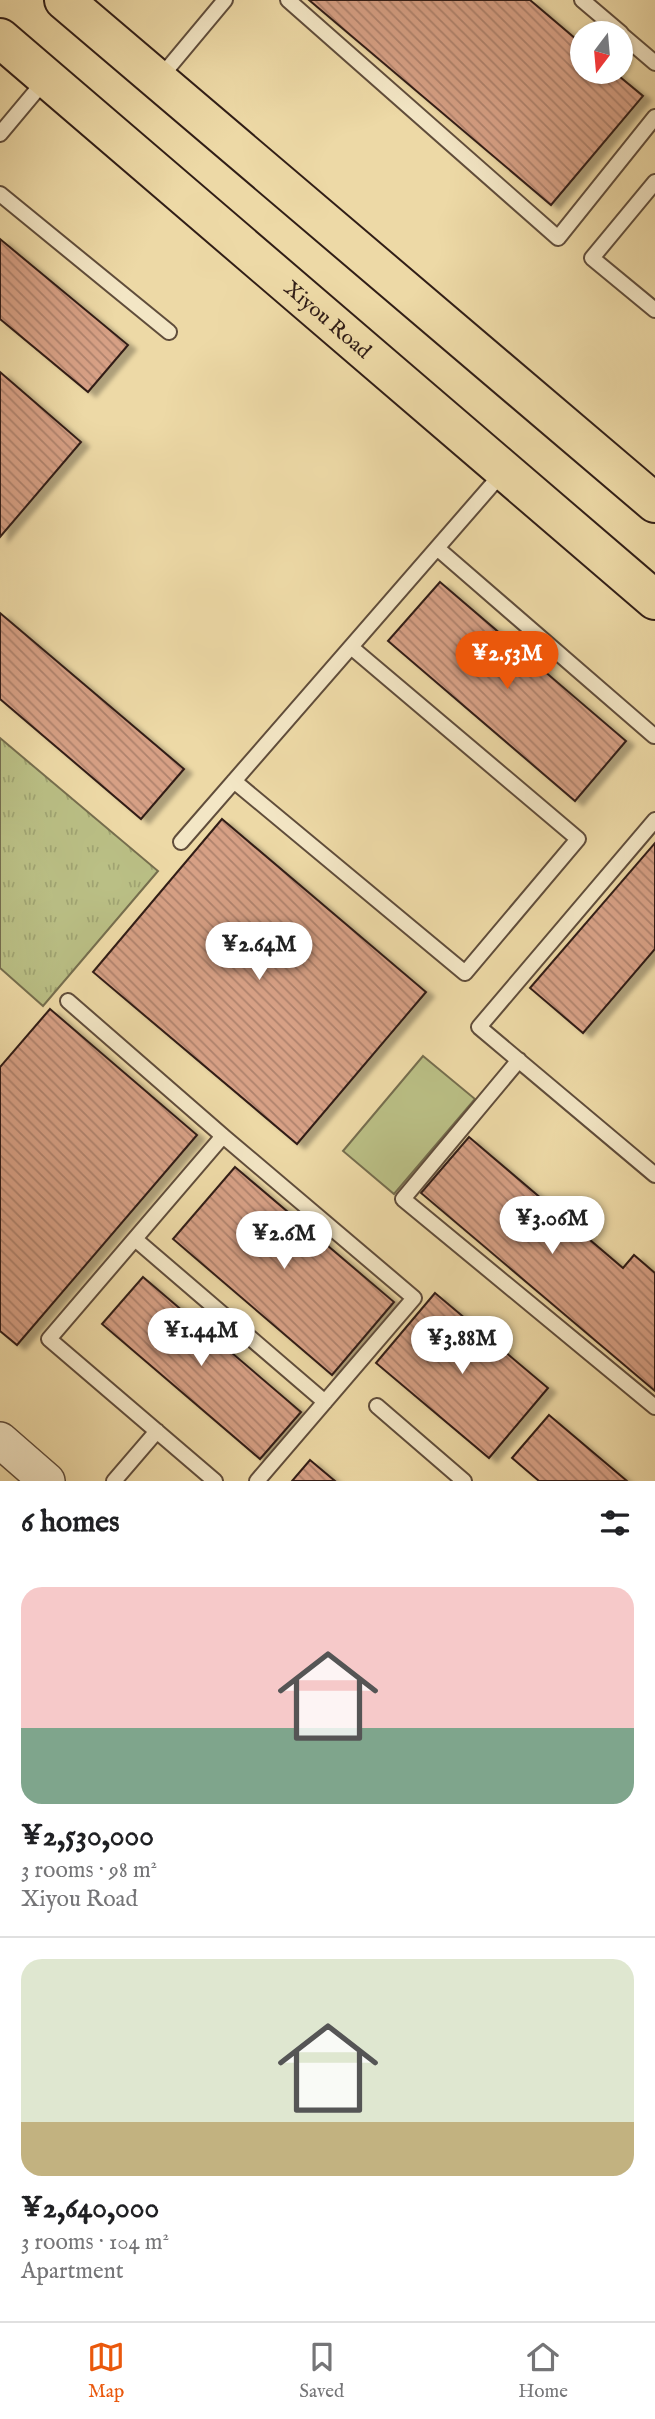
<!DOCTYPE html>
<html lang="en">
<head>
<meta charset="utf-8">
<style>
	body { margin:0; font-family:"IM FELL English",serif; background:#f2f2f2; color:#202124; height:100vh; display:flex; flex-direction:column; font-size:26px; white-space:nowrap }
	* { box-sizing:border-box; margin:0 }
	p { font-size:23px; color:#757577 }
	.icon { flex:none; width:38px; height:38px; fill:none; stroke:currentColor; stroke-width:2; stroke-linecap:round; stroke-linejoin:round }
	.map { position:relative; height:1481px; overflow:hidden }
	.details { display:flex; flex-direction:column; background:#fff; flex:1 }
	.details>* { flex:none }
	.needle { width:46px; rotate:196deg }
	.fabs { position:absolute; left:570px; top:21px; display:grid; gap:14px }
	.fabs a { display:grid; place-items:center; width:63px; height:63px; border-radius:50%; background:#fff; box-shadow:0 2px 5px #0004; font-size:35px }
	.price { position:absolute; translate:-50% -60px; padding:0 16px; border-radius:24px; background:#fff; color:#222; font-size:23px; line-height:46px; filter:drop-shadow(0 2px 4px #0008) }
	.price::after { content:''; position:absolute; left:50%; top:42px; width:21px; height:16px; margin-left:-10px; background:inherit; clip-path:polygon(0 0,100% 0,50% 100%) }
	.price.active { background:#ea580c; color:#fff }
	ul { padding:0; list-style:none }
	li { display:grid; align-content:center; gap:14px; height:371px; padding:0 21px }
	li+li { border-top:2px solid #e0e0e0 }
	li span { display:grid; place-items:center; height:217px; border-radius:21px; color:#555 }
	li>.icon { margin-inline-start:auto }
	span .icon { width:126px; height:126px; fill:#fffc; stroke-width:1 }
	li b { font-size:30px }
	h2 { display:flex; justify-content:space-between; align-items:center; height:84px; padding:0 21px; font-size:30px }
	.menu { display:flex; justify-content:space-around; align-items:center; height:98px; border-top:2px solid #e0e0e0; background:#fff; font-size:19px; color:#757577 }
	.menu a { display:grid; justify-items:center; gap:4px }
	.menu .active { color:#ea580c }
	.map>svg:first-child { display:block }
	.grass { fill:url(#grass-tufts); stroke:#766e4e; stroke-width:2 }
	.park { fill:#babf85; stroke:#766e4e; stroke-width:2 }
	.building { fill:url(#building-back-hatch); stroke:#311e17; stroke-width:2; filter:url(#shadow) }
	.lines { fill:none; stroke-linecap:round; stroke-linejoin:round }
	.service-casing { stroke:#604d3b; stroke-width:18 }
	.tertiary-casing { stroke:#604d3b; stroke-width:38 }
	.primary-casing { stroke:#311e17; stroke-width:42 }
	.service { stroke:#f3e6c5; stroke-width:14 }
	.tertiary { stroke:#f3e6c5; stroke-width:35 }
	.primary { stroke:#edd9a6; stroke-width:38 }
	.labels { text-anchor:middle; stroke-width:6; stroke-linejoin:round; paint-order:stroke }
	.street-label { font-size:21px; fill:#311e17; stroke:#f3e6c5 }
</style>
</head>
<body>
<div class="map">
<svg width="655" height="1481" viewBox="0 0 655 1481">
	<defs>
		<pattern id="grass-tufts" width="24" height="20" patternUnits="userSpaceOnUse" patternTransform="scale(1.75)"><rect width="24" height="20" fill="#babf85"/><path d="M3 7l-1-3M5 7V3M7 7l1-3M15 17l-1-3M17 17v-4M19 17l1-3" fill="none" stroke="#a0a472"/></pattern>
		<pattern id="building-back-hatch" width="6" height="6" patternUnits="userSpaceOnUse" patternTransform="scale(1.75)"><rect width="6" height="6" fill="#d7a085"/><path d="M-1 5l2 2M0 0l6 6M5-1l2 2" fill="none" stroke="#af826c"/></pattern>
		<filter id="shadow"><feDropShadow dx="8" dy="4.5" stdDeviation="2" flood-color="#0004"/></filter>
	</defs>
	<rect width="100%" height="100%" fill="#edd9a6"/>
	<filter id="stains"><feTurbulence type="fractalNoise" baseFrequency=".00286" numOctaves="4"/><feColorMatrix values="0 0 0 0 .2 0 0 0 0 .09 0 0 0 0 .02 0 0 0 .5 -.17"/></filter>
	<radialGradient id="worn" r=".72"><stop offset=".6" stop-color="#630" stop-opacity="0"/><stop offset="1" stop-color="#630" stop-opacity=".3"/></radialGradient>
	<path class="grass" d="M 0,738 L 158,871 L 43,1006 L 0,968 Z"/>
	<path class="park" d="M 423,1056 L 475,1099 L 394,1194 L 343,1151 Z"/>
	<path class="building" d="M 309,0 L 530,0 L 583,45 L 583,72 L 614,72 L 643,96 L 551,205 Z
		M 0,239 L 128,345 L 88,392 L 0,319 Z
		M 0,372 L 81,442 L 0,537 Z
		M 440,582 L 626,741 L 575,801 L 388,641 Z
		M 0,613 L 184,769 L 141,819 L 0,699 Z
		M 222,819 L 426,992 L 297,1144 L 93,972 Z
		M 655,843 L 655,949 L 583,1033 L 530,988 Z
		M 50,1009 L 197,1135 L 17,1345 L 0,1331 L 0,1067 Z
		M 469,1137 L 623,1268 L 634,1255 L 655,1273 L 655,1391 L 421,1193 Z
		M 235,1167 L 394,1302 L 332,1375 L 173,1239 Z
		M 143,1277 L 301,1412 L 260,1459 L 102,1324 Z
		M 435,1293 L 548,1388 L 489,1458 L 376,1363 Z
		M 549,1415 L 627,1481 L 539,1481 L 512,1458 Z
		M 310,1460 L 335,1481 L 292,1481 Z"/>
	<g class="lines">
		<defs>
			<path id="service" d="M 288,0 L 558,238 L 655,117
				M 582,0 L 621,33
				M 621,34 L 655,63
				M 159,79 L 225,0
				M 0,134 L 46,79
				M 655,182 L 592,258 L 655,310
				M 0,194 L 169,332
				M 437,548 L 654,736
				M 234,781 L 465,973 L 578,839 L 351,647
				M 655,820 L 479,1027 L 655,1175
				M 181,842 L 504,471
				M 68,1001 L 223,1136
				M 519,1060 L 403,1199 L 655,1407
				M 135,1239 L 325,1402
				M 377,1406 L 464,1481
				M 114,1481 L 157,1431
				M 215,1481 L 49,1339 L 223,1136 L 414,1298 L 257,1481"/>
			<path id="tertiary" d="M 0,1440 L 47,1481"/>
			<g id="primary">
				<path d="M 64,0 L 655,503"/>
				<path id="s1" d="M 0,38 L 655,600"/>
			</g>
		</defs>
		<use href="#service" class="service-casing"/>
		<use href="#tertiary" class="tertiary-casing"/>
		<use href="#primary" class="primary-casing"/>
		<use href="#service" class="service"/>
		<use href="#tertiary" class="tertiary"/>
		<use href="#primary" class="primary"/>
	</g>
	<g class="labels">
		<g class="street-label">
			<text dy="7" stroke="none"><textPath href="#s1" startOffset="432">Xiyou Road</textPath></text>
		</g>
	</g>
	<rect width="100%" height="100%" filter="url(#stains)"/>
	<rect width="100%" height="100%" fill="url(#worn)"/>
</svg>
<div class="fabs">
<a><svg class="needle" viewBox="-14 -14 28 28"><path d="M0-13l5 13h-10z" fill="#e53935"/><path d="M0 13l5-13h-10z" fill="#757577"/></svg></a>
</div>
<b class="price active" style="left:507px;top:691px">¥2.53M</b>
<b class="price" style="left:259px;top:982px">¥2.64M</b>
<b class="price" style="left:552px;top:1256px">¥3.06M</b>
<b class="price" style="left:284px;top:1271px">¥2.6M</b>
<b class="price" style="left:201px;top:1368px">¥1.44M</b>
<b class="price" style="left:462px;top:1376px">¥3.88M</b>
</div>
<section class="details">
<h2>6 homes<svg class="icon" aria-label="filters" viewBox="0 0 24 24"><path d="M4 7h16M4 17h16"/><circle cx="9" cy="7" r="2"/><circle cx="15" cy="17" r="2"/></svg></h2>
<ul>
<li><span style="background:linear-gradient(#f6c9c9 65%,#7fa58c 0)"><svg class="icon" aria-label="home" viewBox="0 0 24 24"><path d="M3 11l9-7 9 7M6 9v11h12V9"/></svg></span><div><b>¥2,530,000</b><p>3 rooms · 98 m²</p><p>Xiyou Road</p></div></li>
<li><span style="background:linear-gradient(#dfe7d0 75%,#c2b280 0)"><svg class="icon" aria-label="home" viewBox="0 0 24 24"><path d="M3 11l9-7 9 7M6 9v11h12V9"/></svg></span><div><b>¥2,640,000</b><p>3 rooms · 104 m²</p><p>Apartment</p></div></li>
</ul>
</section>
<nav class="menu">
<a class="active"><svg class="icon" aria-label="map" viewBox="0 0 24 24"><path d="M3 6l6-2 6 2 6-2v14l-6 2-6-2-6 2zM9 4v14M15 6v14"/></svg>Map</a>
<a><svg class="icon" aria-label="saved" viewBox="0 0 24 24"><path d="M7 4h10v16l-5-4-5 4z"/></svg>Saved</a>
<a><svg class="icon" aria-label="home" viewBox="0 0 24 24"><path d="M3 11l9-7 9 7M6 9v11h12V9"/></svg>Home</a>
</nav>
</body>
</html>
